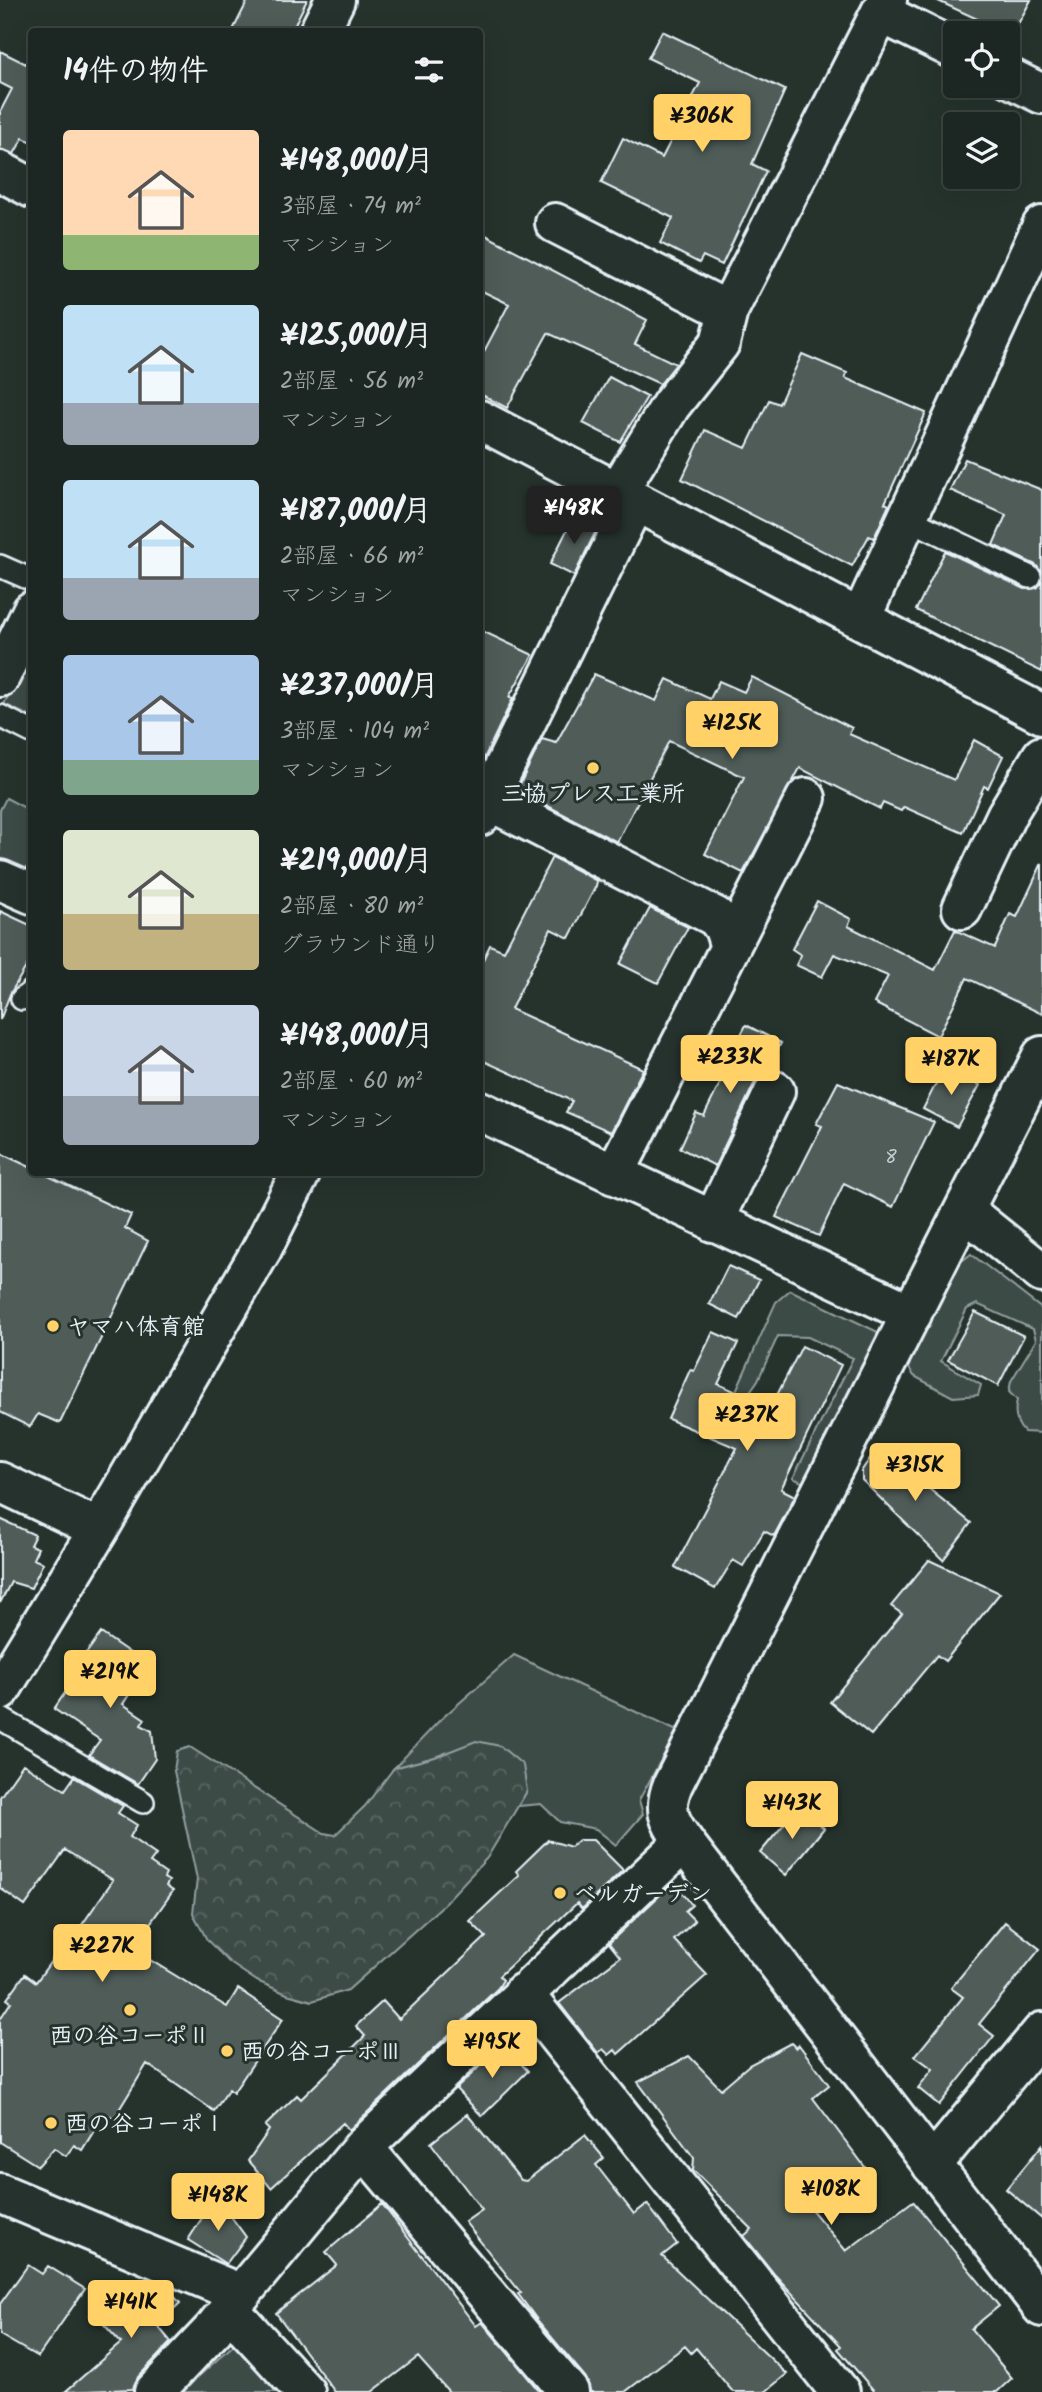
<!DOCTYPE html>
<html lang="ja">
<head>
<meta charset="utf-8">
<style>
	body { margin:0; font-family:Kalam,"Klee One",sans-serif; background:#252e2a; color:#f1f3f6; height:100vh; display:flex; flex-direction:column; font-size:26px; white-space:nowrap }
	* { box-sizing:border-box; margin:0 }
	p { font-size:23px; color:#a0a5a5 }
	.icon { flex:none; width:38px; height:38px; fill:none; stroke:currentColor; stroke-width:2; stroke-linecap:round; stroke-linejoin:round }
	.map { position:relative; flex:1; overflow:hidden }
	.details { position:absolute; left:28px; top:28px; width:455px; height:1148px; display:flex; flex-direction:column; background:#1c2622; border-radius:7px; box-shadow:0 7px 28px #0002,0 0 0 2px #3a4340 }
	.details>* { flex:none }
	.controls { position:absolute; left:943px; top:21px; display:grid; gap:14px }
	.controls a { display:grid; place-items:center; width:77px; height:77px; border-radius:7px; background:#1c2622; box-shadow:0 7px 28px #0002,0 0 0 2px #3a4340; font-size:35px }
	.price { position:absolute; translate:-50% -60px; padding:0 16px; border-radius:7px; background:#ffd166; color:#111; font-size:23px; line-height:46px; filter:drop-shadow(0 2px 4px #0008) }
	.price::after { content:''; position:absolute; left:50%; top:42px; width:21px; height:16px; margin-left:-10px; background:inherit; clip-path:polygon(0 0,100% 0,50% 100%) }
	.price.on { background:#222; color:#fff }
	ul { padding:0; list-style:none }
	li { display:flex; align-items:center; gap:21px; height:175px; padding:0 35px }
	li span { display:grid; place-items:center; flex:none; width:196px; height:140px; border-radius:7px; color:#555 }
	li>.icon { margin-inline-start:auto }
	span .icon { width:84px; height:84px; fill:#fffc; stroke-width:1 }
	li b { font-size:30px }
	h2 { display:flex; justify-content:space-between; align-items:center; height:84px; padding:0 35px; font-size:30px }
	.map>svg:first-child { display:block }
	.green { fill:#3e4b47; stroke:#939ea0; stroke-width:2 }
	.forest { fill:url(#forest-crowns); stroke:#939ea0; stroke-width:2 }
	.building { fill:#505c59; stroke:#e8f1f8; stroke-width:2 }
	.lines { fill:none; stroke-linecap:round; stroke-linejoin:round }
	.lane-casing { stroke:#e8f1f8; stroke-width:26 }
	.street-casing { stroke:#e8f1f8; stroke-width:44 }
	.secondary-casing { stroke:#e8f1f8; stroke-width:44 }
	.lane { stroke:#26332d; stroke-width:21 }
	.street { stroke:#26332d; stroke-width:38 }
	.secondary { stroke:#26332d; stroke-width:38 }
	.poi-dot { fill:#ffd166; stroke:#26332d; stroke-width:2.5 }
	.labels { text-anchor:middle; stroke-width:6; stroke-linejoin:round; paint-order:stroke }
	.number-label { font-size:19px; fill:#c2ccd0 }
	.poi-label { font-size:23px; font-weight:bold; fill:#e8f1f8; stroke:#26332d; text-anchor:start }
</style>
</head>
<body>
<div class="map">
<svg width="1042" height="2392" viewBox="0 0 1042 2392">
	<defs>
		<pattern id="forest-crowns" width="20" height="18" patternUnits="userSpaceOnUse" patternTransform="scale(1.75)"><rect width="20" height="18" fill="#3e4b47"/><path d="M2 6a3 3 0 1 1 6 0M12 15a3 3 0 1 1 6 0" fill="none" stroke="#5a6562"/></pattern>
	</defs>
	<rect width="100%" height="100%" fill="#26332d"/>
	<filter id="ink" filterUnits="userSpaceOnUse"><feTurbulence type="fractalNoise" baseFrequency=".0143" numOctaves="2"/><feDisplacementMap in="SourceGraphic" scale="14" xChannelSelector="R" yChannelSelector="G"/><feConvolveMatrix kernelMatrix="1 2 1 2 8 2 1 2 1" color-interpolation-filters="sRGB"/></filter>
	<g filter="url(#ink)">
		<path class="green" d="M 31,652 L 31,717 L 4,704 Z
			M 6,798 L 31,811 L 31,874 L 0,858 L 0,810 Z
			M 971,1254 L 1042,1309 L 1042,1433 L 1024,1432 C 1015,1423 1014,1412 1017,1400 L 1009,1392 L 1011,1381 L 1036,1340 L 1033,1329 L 977,1304 L 967,1309 L 941,1361 L 981,1385 L 978,1395 L 953,1397 L 914,1376 L 909,1368 L 910,1360 L 954,1267 Z
			M 790,1290 L 882,1334 L 806,1484 L 793,1478 L 853,1358 L 808,1337 L 778,1336 L 758,1380 L 744,1400 L 735,1393 L 776,1302 Z
			M 514,1655 L 677,1731 L 639,1800 L 643,1814 L 616,1845 L 596,1829 L 560,1822 L 541,1804 L 518,1806 L 527,1791 L 435,1757 L 394,1768 L 440,1720 Z
			M 237,2342 L 279,2392 L 181,2392 Z"/>
		<path class="forest" d="M 476,1741 L 500,1746 L 523,1765 L 527,1791 L 487,1858 L 441,1907 L 348,1990 L 312,2001 L 287,1994 L 257,1981 L 230,1963 L 207,1940 L 193,1913 L 197,1879 L 174,1771 L 177,1751 L 190,1747 L 324,1833 L 335,1835 L 365,1806 L 394,1768 L 435,1757 Z"/>
		<path class="building" d="M 248,0 L 307,0 L 291,32 L 232,32 Z
			M 936,0 L 1031,0 L 1012,35 Z
			M 662,31 L 785,90 L 752,164 L 766,171 L 722,265 L 703,256 L 699,263 L 660,243 L 673,218 L 601,183 L 623,138 L 662,158 L 700,83 L 648,58 Z
			M 0,51 L 26,64 L 32,55 L 32,142 L 23,138 L 14,154 L 0,149 L 0,112 L 12,89 L 0,83 Z
			M 480,232 L 647,320 L 635,344 L 676,364 L 660,384 L 548,333 L 507,408 L 480,394 L 480,359 L 509,304 L 480,290 Z
			M 802,354 L 847,373 L 845,378 L 926,413 L 885,503 L 889,505 L 874,538 L 869,536 L 852,566 L 682,479 L 705,430 L 746,448 L 769,400 L 779,404 Z
			M 609,377 L 647,397 L 620,442 L 583,423 Z
			M 965,459 L 1042,490 L 1042,573 L 1036,565 L 993,545 L 1006,515 L 950,490 Z
			M 574,516 L 598,527 L 574,576 L 550,564 Z
			M 945,551 L 1025,589 L 1037,588 L 1042,582 L 1042,672 L 916,610 Z
			M 480,630 L 533,655 L 509,697 L 513,698 L 480,767 Z
			M 594,674 L 656,701 L 667,679 L 710,699 L 719,681 L 744,692 L 752,677 L 852,728 L 849,734 L 954,780 L 974,740 L 1003,756 L 988,788 L 984,786 L 963,833 L 904,807 L 901,811 L 883,803 L 880,809 L 800,768 L 743,873 L 705,854 L 744,777 L 669,741 L 617,842 L 517,790 L 542,739 L 556,743 Z
			M 552,857 L 597,881 L 596,886 L 569,938 L 551,929 L 511,1009 L 643,1069 L 611,1132 L 566,1112 L 572,1101 L 484,1061 L 480,1071 L 480,966 L 490,945 L 504,951 Z
			M 1042,863 L 1042,1014 L 967,978 L 938,1036 L 874,1003 L 888,976 L 834,954 L 822,977 L 796,965 L 801,955 L 792,949 L 817,901 L 851,919 L 848,926 L 935,970 L 955,930 L 995,948 L 1010,914 L 1017,917 Z
			M 650,908 L 688,927 L 658,983 L 620,964 Z
			M 0,911 L 32,926 L 32,957 L 10,994 L 0,1020 Z
			M 746,1025 L 781,1043 L 766,1072 L 755,1082 L 715,1166 L 680,1148 L 696,1113 L 704,1116 L 728,1067 L 725,1065 Z
			M 944,1068 L 980,1085 L 957,1127 L 923,1109 Z
			M 838,1082 L 934,1122 L 893,1207 L 844,1183 L 819,1236 L 776,1217 L 822,1126 L 816,1124 Z
			M 0,1153 L 32,1168 L 32,1172 L 40,1172 L 131,1215 L 125,1228 L 148,1241 L 60,1423 L 38,1414 L 30,1427 L 0,1412 Z
			M 728,1266 L 759,1280 L 739,1319 L 709,1304 Z
			M 975,1312 L 1024,1336 L 998,1386 L 948,1360 Z
			M 713,1332 L 738,1343 L 718,1384 L 771,1407 L 802,1346 L 841,1365 L 781,1489 L 795,1496 L 774,1536 L 764,1531 L 743,1566 L 733,1560 L 715,1589 L 675,1567 L 737,1448 L 668,1419 L 690,1370 L 694,1371 Z
			M 878,1447 L 971,1523 L 943,1560 L 862,1480 L 862,1470 Z
			M 0,1519 L 35,1535 L 30,1545 L 38,1548 L 33,1559 L 43,1563 L 31,1588 L 11,1582 L 0,1603 Z
			M 929,1560 L 1000,1593 L 945,1661 L 937,1655 L 871,1735 L 830,1702 L 902,1614 L 891,1606 Z
			M 101,1633 L 130,1653 L 125,1661 L 133,1666 L 128,1674 L 138,1681 L 123,1704 L 145,1719 L 141,1725 L 152,1731 L 155,1759 L 138,1784 L 89,1755 L 100,1740 L 54,1709 L 84,1665 L 80,1662 Z
			M 23,1764 L 65,1790 L 74,1777 L 123,1806 L 118,1813 L 137,1825 L 130,1837 L 156,1855 L 150,1863 L 166,1874 L 164,1878 L 169,1881 L 166,1886 L 173,1891 L 132,1949 L 227,2007 L 238,1989 L 283,2019 L 233,2093 L 229,2089 L 214,2111 L 147,2064 L 114,2118 L 105,2113 L 82,2150 L 74,2145 L 66,2156 L 54,2148 L 38,2166 L 0,2142 L 0,2019 L 11,2002 L 7,1999 L 25,1974 L 36,1982 L 67,1939 L 70,1942 L 113,1880 L 65,1850 L 25,1906 L 0,1888 L 0,1797 Z
			M 799,1806 L 824,1828 L 786,1875 L 760,1853 Z
			M 548,1840 L 571,1847 L 579,1840 L 593,1840 L 623,1870 L 582,1909 L 577,1903 L 499,1976 L 503,1980 L 498,1988 L 349,2130 L 343,2123 L 271,2188 L 248,2161 L 269,2130 L 265,2126 L 297,2095 L 301,2099 L 365,2036 L 356,2026 L 383,2001 L 399,2019 L 486,1937 L 470,1921 L 519,1875 L 516,1871 Z
			M 674,1882 L 692,1905 L 685,1911 L 695,1921 L 674,1940 L 707,1975 L 618,2054 L 615,2050 L 609,2055 L 603,2049 L 598,2053 L 559,2003 L 620,1957 L 609,1943 Z
			M 1005,1922 L 1040,1949 L 979,2024 L 994,2036 L 939,2105 L 918,2088 L 933,2069 L 915,2056 L 963,1997 L 951,1988 Z
			M 791,2043 L 796,2048 L 799,2045 L 829,2085 L 813,2098 L 865,2167 L 811,2209 L 846,2251 L 913,2201 L 999,2306 L 971,2329 L 1012,2378 L 997,2392 L 875,2392 L 838,2349 L 841,2346 L 775,2275 L 744,2236 L 752,2229 L 693,2170 L 694,2158 L 638,2082 L 689,2056 L 721,2089 L 749,2065 Z
			M 503,2044 L 528,2071 L 482,2116 L 456,2089 Z
			M 467,2114 L 521,2180 L 526,2181 L 585,2135 L 604,2158 L 596,2165 L 634,2214 L 647,2204 L 677,2244 L 662,2256 L 787,2374 L 765,2392 L 733,2392 L 696,2348 L 691,2353 L 685,2346 L 625,2392 L 590,2392 L 586,2378 L 538,2321 L 518,2294 L 521,2293 L 465,2222 L 482,2210 L 431,2143 Z
			M 1042,2145 L 1042,2219 L 1006,2189 Z
			M 216,2196 L 246,2237 L 226,2264 L 188,2240 Z
			M 382,2204 L 476,2326 L 482,2322 L 540,2392 L 449,2392 L 418,2357 L 372,2392 L 335,2392 L 276,2313 L 337,2265 L 326,2252 Z
			M 28,2265 L 42,2274 L 48,2266 L 85,2289 L 38,2357 L 0,2335 L 0,2304 Z
			M 164,2285 L 180,2303 L 157,2325 L 171,2342 L 138,2377 L 133,2389 L 65,2392 L 121,2343 L 99,2319 L 134,2287 L 140,2292 Z"/>
		<g class="lines">
			<defs>
				<path id="lane" d="M 909,519 L 1030,577
					M 0,566 L 32,580
					M 0,716 L 32,732
					M 22,999 L 32,991
					M 0,1718 L 143,1802"/>
				<path id="street" d="M 881,13 L 956,50
					M 319,32 L 335,0
					M 1008,77 L 1042,94
					M 0,171 L 32,188
					M 555,223 L 728,311
					M 480,420 L 1042,714
					M 618,491 L 671,405 L 720,343 L 728,311 L 887,0
					M 861,618 L 1042,226
					M 0,677 L 32,611
					M 488,800 L 716,917 L 724,928 L 730,947
					M 480,816 L 635,501
					M 0,880 L 32,894
					M 962,909 L 1007,814 L 1042,756
					M 480,1111 L 912,1314
					M 614,1175 L 806,798
					M 713,1222 L 775,1091
					M 262,1249 L 301,1172
					M 523,1993 L 840,2392
					M 363,2147 L 569,2392
					M 932,2165 L 1042,2032
					M 0,2193 L 241,2294 L 363,2147 L 684,1842
					M 230,2310 L 305,2392
					M 154,2392 L 213,2330 L 241,2294"/>
				<path id="secondary" d="M 1042,1056 L 673,1784 C 663,1809 668,1820 684,1842 L 1042,2307
					M 964,1210 L 1042,1273
					M 0,1482 L 99,1529
					M 0,1691 L 99,1529 L 262,1249"/>
			</defs>
			<use href="#lane" class="lane-casing"/>
			<use href="#street" class="street-casing"/>
			<use href="#secondary" class="secondary-casing"/>
			<use href="#lane" class="lane"/>
			<use href="#street" class="street"/>
			<use href="#secondary" class="secondary"/>
		</g>
	</g>
	<g class="poi-dot">
		<circle cx="593" cy="768" r="7"/>
		<circle cx="53" cy="1326" r="7"/>
		<circle cx="560" cy="1893" r="7"/>
		<circle cx="130" cy="2010" r="7"/>
		<circle cx="227" cy="2051" r="7"/>
		<circle cx="51" cy="2123" r="7"/>
	</g>
	<g class="labels">
		<g class="number-label">
			<text x="891" y="1163">8</text>
		</g>
		<g class="poi-label">
			<text x="593" y="801" text-anchor="middle">三協プレス工業所</text>
			<text x="67" y="1334">ヤマハ体育館</text>
			<text x="574" y="1901">ベルガーデン</text>
			<text x="130" y="2043" text-anchor="middle">西の谷コーポⅡ</text>
			<text x="241" y="2059">西の谷コーポⅢ</text>
			<text x="65" y="2131">西の谷コーポⅠ</text>
		</g>
	</g>
</svg>
<div class="controls">
<a><svg class="icon" aria-label="locate" viewBox="0 0 24 24"><circle cx="12" cy="12" r="6"/><path d="M12 2v4M12 18v4M2 12h4M18 12h4"/></svg></a>
<a><svg class="icon" aria-label="layers" viewBox="0 0 24 24"><path d="M12 4l9 5-9 5-9-5zM3 14l9 5 9-5"/></svg></a>
</div>
<b class="price" style="left:702px;top:154px">¥306K</b>
<b class="price on" style="left:574px;top:546px">¥148K</b>
<b class="price" style="left:732px;top:761px">¥125K</b>
<b class="price" style="left:730px;top:1095px">¥233K</b>
<b class="price" style="left:951px;top:1097px">¥187K</b>
<b class="price" style="left:747px;top:1453px">¥237K</b>
<b class="price" style="left:915px;top:1503px">¥315K</b>
<b class="price" style="left:110px;top:1710px">¥219K</b>
<b class="price" style="left:792px;top:1841px">¥143K</b>
<b class="price" style="left:102px;top:1984px">¥227K</b>
<b class="price" style="left:492px;top:2080px">¥195K</b>
<b class="price" style="left:831px;top:2227px">¥108K</b>
<b class="price" style="left:218px;top:2233px">¥148K</b>
<b class="price" style="left:131px;top:2340px">¥141K</b>
<section class="details">
<h2>14件の物件<svg class="icon" aria-label="filters" viewBox="0 0 24 24"><path d="M4 7h16M4 17h16"/><circle cx="9" cy="7" r="2"/><circle cx="15" cy="17" r="2"/></svg></h2>
<ul>
<li><span style="background:linear-gradient(#ffd9b3 75%,#8fb573 0)"><svg class="icon" aria-label="home" viewBox="0 0 24 24"><path d="M3 11l9-7 9 7M6 9v11h12V9"/></svg></span><div><b>¥148,000/月</b><p>3部屋 · 74 m²</p><p>マンション</p></div></li>
<li><span style="background:linear-gradient(#bfe0f5 70%,#9aa5b1 0)"><svg class="icon" aria-label="home" viewBox="0 0 24 24"><path d="M3 11l9-7 9 7M6 9v11h12V9"/></svg></span><div><b>¥125,000/月</b><p>2部屋 · 56 m²</p><p>マンション</p></div></li>
<li><span style="background:linear-gradient(#bfe0f5 70%,#9aa5b1 0)"><svg class="icon" aria-label="home" viewBox="0 0 24 24"><path d="M3 11l9-7 9 7M6 9v11h12V9"/></svg></span><div><b>¥187,000/月</b><p>2部屋 · 66 m²</p><p>マンション</p></div></li>
<li><span style="background:linear-gradient(#a9c7e8 75%,#7fa58c 0)"><svg class="icon" aria-label="home" viewBox="0 0 24 24"><path d="M3 11l9-7 9 7M6 9v11h12V9"/></svg></span><div><b>¥237,000/月</b><p>3部屋 · 104 m²</p><p>マンション</p></div></li>
<li><span style="background:linear-gradient(#dfe7d0 60%,#c2b280 0)"><svg class="icon" aria-label="home" viewBox="0 0 24 24"><path d="M3 11l9-7 9 7M6 9v11h12V9"/></svg></span><div><b>¥219,000/月</b><p>2部屋 · 80 m²</p><p>グラウンド通り</p></div></li>
<li><span style="background:linear-gradient(#c9d6e8 65%,#9aa5b1 0)"><svg class="icon" aria-label="home" viewBox="0 0 24 24"><path d="M3 11l9-7 9 7M6 9v11h12V9"/></svg></span><div><b>¥148,000/月</b><p>2部屋 · 60 m²</p><p>マンション</p></div></li>
</ul>
</section>
</div>
</body>
</html>
